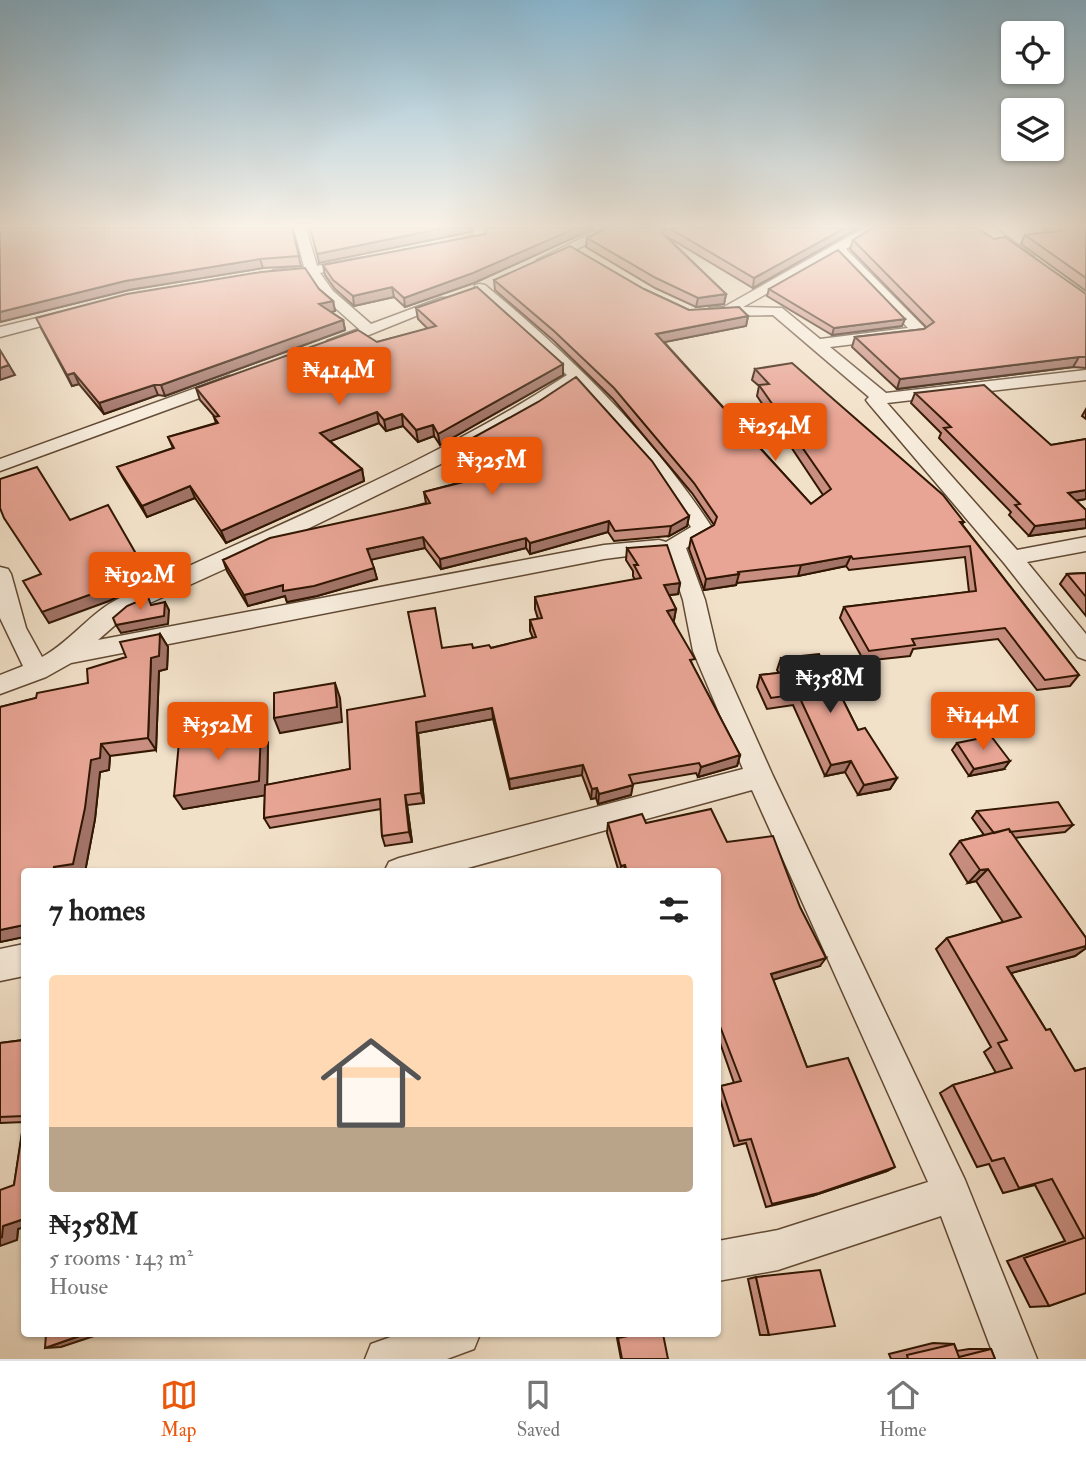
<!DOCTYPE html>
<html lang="en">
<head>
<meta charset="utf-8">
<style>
	body { margin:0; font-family:"IM FELL Double Pica",serif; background:#f6f6f6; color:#222; height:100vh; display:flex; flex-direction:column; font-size:26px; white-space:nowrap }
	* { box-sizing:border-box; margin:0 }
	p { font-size:23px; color:#767676 }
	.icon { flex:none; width:38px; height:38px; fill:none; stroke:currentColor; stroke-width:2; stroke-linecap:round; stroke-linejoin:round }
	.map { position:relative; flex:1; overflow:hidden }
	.sheet { position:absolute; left:21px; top:868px; width:700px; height:469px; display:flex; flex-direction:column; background:#fff; border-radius:7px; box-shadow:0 2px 5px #0004 }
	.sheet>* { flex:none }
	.fabs { position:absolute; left:1001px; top:21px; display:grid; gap:14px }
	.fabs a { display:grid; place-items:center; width:63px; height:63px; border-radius:7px; background:#fff; box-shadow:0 2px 5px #0004; font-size:35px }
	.price { position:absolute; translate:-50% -60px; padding:0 16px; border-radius:7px; background:#ea580c; color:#fff; font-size:23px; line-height:46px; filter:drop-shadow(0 2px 4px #0008) }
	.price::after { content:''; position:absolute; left:50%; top:42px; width:21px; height:16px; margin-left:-10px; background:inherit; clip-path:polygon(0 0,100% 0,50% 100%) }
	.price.active { background:#222; color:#fff }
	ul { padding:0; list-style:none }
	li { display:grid; align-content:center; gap:14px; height:371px; padding:0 28px }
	li span { display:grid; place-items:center; height:217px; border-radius:7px; color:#555 }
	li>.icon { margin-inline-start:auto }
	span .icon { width:126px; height:126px; fill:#fffc; stroke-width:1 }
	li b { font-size:30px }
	h2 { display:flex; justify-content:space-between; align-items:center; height:84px; padding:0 28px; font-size:30px }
	.tabs { display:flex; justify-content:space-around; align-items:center; height:98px; border-top:2px solid #e0e0e0; background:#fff; font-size:19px; color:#767676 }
	.tabs a { display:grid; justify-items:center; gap:4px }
	.tabs .active { color:#ea580c }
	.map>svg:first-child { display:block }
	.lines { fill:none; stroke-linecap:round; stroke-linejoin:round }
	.street-casing { stroke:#614934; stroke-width:3 }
	.street { fill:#f7ecdc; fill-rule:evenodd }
	.wall { fill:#c88e80; stroke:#311602; stroke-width:2 }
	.shaded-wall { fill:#a27468; stroke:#311602; stroke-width:2 }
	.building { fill:#e8a595; stroke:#311602; stroke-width:2 }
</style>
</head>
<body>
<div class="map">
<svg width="1086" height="1359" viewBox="0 0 1086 1359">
	<rect width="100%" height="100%" fill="#f2e1c9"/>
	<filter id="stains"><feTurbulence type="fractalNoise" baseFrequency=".00286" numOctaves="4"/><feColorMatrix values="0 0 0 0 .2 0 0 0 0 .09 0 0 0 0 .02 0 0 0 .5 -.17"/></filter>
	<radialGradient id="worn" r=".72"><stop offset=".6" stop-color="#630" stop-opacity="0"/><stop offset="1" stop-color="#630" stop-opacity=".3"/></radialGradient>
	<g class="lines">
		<defs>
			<path id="street" d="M 294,228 L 306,228 L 317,266 L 360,258 L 360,264 L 320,273 L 333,291 L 371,324 L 441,298 L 451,298 L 453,301 L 339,347 L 327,347 L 325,344 L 327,341 L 359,329 L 323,297 L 308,275 L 274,278 L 267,274 L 274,270 L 304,267 Z
				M 474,228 L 486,228 L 486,240 L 450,248 L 443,244 L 474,235 Z
				M 602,228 L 619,228 L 549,263 L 539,263 L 537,260 Z
				M 864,228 L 880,228 L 846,249 L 928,331 L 920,336 L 830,347 L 886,393 L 1086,370 L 1086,380 L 887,403 L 1017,550 L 1086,537 L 1086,551 L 1027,562 L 1086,634 L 1086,660 L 1078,657 L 1004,563 L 869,404 L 866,400 L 869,397 L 773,315 L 710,316 L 703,312 L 710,308 L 724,307 ZM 837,254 L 908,328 L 820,339 L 782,308 L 743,307 Z
				M 980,228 L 995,228 L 1034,257 L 1032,260 L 1022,260 Z
				M 480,284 L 485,285 C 571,356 652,435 713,529 L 710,534 L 686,548 L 705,600 L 717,651 L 773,776 L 965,1180 L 1037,1359 L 995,1359 L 941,1216 L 778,1270 L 718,1281 L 718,1241 L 778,1230 L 928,1182 L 752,790 L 453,872 L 384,872 L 389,862 L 399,858 L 743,769 L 693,651 L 683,600 L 667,551 L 604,559 L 71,663 L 46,677 L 0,694 L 0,675 L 23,666 L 0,618 L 0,567 L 8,569 L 11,574 L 26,628 L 42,657 C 70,642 91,612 118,599 C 269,527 426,467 567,375 L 475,291 L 475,285 ZM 576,384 L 653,470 L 691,527 L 666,542 L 659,540 L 604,545 L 98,640 L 130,612 L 227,568 L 439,465 L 537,410 Z
				M 70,310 L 75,311 L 77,314 L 75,317 L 0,337 L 0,327 Z
				M 229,376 L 235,377 L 237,381 L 235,385 L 0,471 L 0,459 Z
				M 24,944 L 24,976 L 0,981 L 0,949 Z
				M 399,1334 L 480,1334 L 474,1349 L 447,1359 L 365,1359 L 371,1344 Z"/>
		</defs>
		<use href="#street" class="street-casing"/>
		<use href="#street" class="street"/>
	</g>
	<path class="wall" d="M 0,228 L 292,228 L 301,266 L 263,268 L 129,290 L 0,322 Z
		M 595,228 L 474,283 L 405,307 L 394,297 L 354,306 L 335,289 L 325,275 L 323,265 L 486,234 Z
		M 606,228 L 858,228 L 753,288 L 666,236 L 726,294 L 724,304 L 696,307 L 655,288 L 586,247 L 587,238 Z
		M 1042,228 L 1086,228 L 1086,291 L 1021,244 L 1025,235 L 1047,232 Z
		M 853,240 L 1086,294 L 1086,368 L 1073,367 L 897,389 L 852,347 L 855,337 L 924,329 L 926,327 L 850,249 Z
		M 494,280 L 644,289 L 689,310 L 748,316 L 746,326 L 664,342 L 811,504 L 823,495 L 757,396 L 759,386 L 752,380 L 755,369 L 964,522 L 962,524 L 1079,675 L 1070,686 L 1037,690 L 998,639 L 913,649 L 910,656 L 864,661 L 840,618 L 844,607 L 969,592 L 965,557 L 849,570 L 846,566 L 798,576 L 737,583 L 736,585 L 704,590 L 689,549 L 691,538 L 714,525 L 692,493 L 613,399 L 554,341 L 495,290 Z
		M 319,289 L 333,301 L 335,311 L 331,312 L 343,320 L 345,330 L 165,396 L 158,395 L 104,414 L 79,384 L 72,386 L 41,328 Z
		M 769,289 L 902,326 L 832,335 L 767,296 Z
		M 416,308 L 563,364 L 563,375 L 440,445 L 434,436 L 418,442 L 403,426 L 386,431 L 379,423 L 330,441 L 362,469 L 364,481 L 226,543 L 195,498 L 147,517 L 123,478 L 117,467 L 173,448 L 168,437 L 216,423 L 214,417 L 215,417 L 200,400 L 196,388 L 428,329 L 418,319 Z
		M 915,393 L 1051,445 L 1086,439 L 1086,499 L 1076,501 L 1086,510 L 1086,528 L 1029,536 L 1009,515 L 1011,512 L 939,438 L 941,433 L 911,403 Z
		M 1086,409 L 1086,419 L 1082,416 Z
		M 449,451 L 689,516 L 687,526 L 669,536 L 614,541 L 608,532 L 530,554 L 526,548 L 441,569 L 425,548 L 371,559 L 377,579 L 317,596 L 287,602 L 285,596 L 248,606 L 227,571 L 223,560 L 426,503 L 424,492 L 462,482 L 450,462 Z
		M 627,548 L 680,583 L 678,594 L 669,595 L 676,609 L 674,620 L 673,620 L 693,666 L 740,755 L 737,766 L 698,777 L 696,773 L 632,784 L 631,795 L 598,804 L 596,798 L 591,799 L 582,775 L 510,789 L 493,719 L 418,733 L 424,803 L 407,805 L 412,842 L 385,846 L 382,836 L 381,809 L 270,828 L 264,818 L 265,795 L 183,809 L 268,743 L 267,785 L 350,769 L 425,696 L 442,648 L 491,648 L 533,638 L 530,631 L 530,620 L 538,619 L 535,609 L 535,597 L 635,580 L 633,576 L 633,571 L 626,560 Z
		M 1086,573 L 1086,616 L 1060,584 L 1067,574 Z
		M 160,634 L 168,647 L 167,669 L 159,671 L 156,750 L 110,756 L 109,770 L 100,772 L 95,819 L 85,872 L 24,872 L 24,937 L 0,942 L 0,707 L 36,698 L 88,683 Z
		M 781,658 L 826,667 L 843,688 L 840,694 L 858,730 L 897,778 L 890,789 L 858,795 L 845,772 L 825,776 L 793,705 L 767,709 L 757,687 L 760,675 L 779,673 L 777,670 Z
		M 957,743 L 1004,769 L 969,776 L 952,750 Z
		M 977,811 L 1073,825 L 1065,832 L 1014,838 L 1086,938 L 1086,948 L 1075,956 L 1011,973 L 1046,1030 L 1075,1071 L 1086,1068 L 1086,1293 L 1049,1306 L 1030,1307 L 1007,1261 L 1065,1241 L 1035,1185 L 1003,1193 L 989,1164 L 977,1167 L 940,1093 L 953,1085 L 996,1073 L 984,1052 L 991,1047 L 936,949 L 947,938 L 1003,922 L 976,881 L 968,883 L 950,854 L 960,841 L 984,835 L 972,818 Z
		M 608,823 L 646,823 L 727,842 L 820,966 L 773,979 L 807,1067 L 887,1171 L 812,1196 L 766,1207 L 746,1143 L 734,1146 L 718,1092 L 721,1086 L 734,1083 L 718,1037 L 718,872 L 619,872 L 607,833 Z
		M 24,1040 L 24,1227 L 18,1229 L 17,1240 L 14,1185 L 24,1122 L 0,1123 L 0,1043 Z
		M 756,1277 L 769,1335 L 760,1335 L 748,1279 Z
		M 636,1334 L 668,1359 L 621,1359 L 617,1338 Z
		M 933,1343 L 954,1344 L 957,1351 L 969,1349 L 991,1349 L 995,1359 L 891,1359 L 889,1354 Z"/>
	<path class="shaded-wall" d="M 444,228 L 473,228 L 471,232 L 319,263 L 317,254 Z
		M 576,228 L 595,228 L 474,283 L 405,307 L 404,298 Z
		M 845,228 L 858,228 L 753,288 L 754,278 Z
		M 260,259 L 263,268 L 129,290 L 0,322 L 0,312 L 125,281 Z
		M 392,287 L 394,297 L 354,306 L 353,296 Z
		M 726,294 L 724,304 L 696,307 L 698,298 Z
		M 333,301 L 335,311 L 322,314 L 319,304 Z
		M 748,316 L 746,326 L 655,344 L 656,334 Z
		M 905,319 L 902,326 L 832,335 L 834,328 Z
		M 343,320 L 345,330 L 165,396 L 161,385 Z
		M 1079,357 L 1073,367 L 897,389 L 900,379 Z
		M 563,364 L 563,375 L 440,445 L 438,434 Z
		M 9,365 L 15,375 L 0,380 L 0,368 Z
		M 74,373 L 79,384 L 72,386 L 67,375 Z
		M 154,385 L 158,395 L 104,414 L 99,403 Z
		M 377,412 L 379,423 L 323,444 L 320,433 Z
		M 402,414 L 403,426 L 386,431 L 384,420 Z
		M 433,425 L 434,436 L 418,442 L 416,430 Z
		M 362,469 L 364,481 L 226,543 L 221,531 Z
		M 190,486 L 195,498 L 147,517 L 142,506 Z
		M 1086,490 L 1086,499 L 1061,503 L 1068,493 Z
		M 689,516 L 687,526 L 669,536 L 671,526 Z
		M 1086,519 L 1086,528 L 1029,536 L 1035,526 Z
		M 609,521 L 608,532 L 530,554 L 530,543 Z
		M 423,537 L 425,548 L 370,560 L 367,549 Z
		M 526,538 L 526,548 L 441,569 L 440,559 Z
		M 851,556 L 846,566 L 798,576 L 801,565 Z
		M 139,559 L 145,570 L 139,572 L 144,584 L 109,601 L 49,623 L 42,612 L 133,561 Z
		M 374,568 L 377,579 L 317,596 L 287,602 L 285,596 L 248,606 L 244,595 L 283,585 Z
		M 739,574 L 736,585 L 704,590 L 706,579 Z
		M 680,583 L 678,594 L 662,596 L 664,585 Z
		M 165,602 L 169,610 L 168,624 L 121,633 L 116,625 Z
		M 676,609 L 674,620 L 665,622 L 667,611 Z
		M 160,634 L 168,647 L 167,669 L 159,671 L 156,750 L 148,738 L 151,658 Z
		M 335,683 L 340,698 L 342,722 L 280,733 L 274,718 Z
		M 492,708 L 493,719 L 418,733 L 424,803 L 421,793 L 416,722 Z
		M 261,729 L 268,743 L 267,795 L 183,809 L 174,796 Z
		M 101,744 L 110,756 L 109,770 L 100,772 L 95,819 L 85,872 L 53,872 L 91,760 Z
		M 740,755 L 737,766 L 698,777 L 701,767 Z
		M 851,761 L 845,772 L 825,776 L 831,765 Z
		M 1010,761 L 1004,769 L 969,776 L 974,769 Z
		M 583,765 L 582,775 L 510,789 L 509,779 Z
		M 897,778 L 890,789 L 858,795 L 864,785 Z
		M 633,785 L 631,795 L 598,804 L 599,794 Z
		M 597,788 L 596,798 L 591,799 L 592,789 Z
		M 405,795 L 407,805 L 412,842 L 409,832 Z
		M 625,865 L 624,872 L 620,872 L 621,866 Z
		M 988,869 L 976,881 L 968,883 L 980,870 Z
		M 24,925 L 24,937 L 0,942 L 0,930 Z
		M 1086,946 L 1086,948 L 1075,956 L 993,978 L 1007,967 Z
		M 826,958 L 820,966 L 766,982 L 771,974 Z
		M 895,1167 L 887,1171 L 812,1196 L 819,1193 Z
		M 24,1219 L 24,1227 L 18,1229 L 17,1240 L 0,1246 L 0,1238 L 3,1226 Z
		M 85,1334 L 100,1334 L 61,1347 L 45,1348 Z"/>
	<path class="building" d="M 0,228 L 292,228 L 299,256 L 260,259 L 125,281 L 0,312 Z
		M 310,228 L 444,228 L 317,254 Z
		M 486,228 L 576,228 L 473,273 L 404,298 L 392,287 L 353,296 L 333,280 L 323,265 L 486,234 Z
		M 606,228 L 666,228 L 662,233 L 726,294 L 698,298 L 656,278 L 587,238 Z
		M 669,228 L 845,228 L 754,278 Z
		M 873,228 L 977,228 L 994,239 L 1005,237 L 1086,294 L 1086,357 L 1079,357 L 900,379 L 855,337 L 924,329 L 934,322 L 853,240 Z
		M 1058,228 L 1086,228 L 1086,278 L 1025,235 L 1061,231 Z
		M 570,246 L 644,289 L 689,310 L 739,307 L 748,316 L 656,334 L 811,504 L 831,489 L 759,385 L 769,384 L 755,369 L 792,363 L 943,495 L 964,522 L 960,522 L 1079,675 L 1045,680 L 1005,628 L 912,639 L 915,645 L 869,651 L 844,607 L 976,591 L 970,546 L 853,559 L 851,556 L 801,565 L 738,572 L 739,574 L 706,579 L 691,538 L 714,525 L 717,517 L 694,483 L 614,388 L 554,331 L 494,280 Z
		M 838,250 L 905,319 L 834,328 L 769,289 Z
		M 305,268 L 319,289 L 333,301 L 319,304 L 343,320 L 161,385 L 154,385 L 99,403 L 74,373 L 67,375 L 36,318 L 127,294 L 261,272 Z
		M 477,287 L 563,364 L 438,434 L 433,425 L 416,430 L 402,414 L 384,420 L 377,412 L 320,433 L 362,469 L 221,531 L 190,486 L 142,506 L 117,467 L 174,448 L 168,437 L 218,423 L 214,417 L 219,416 L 196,388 L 358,330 L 377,342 L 436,326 L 416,308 Z
		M 0,350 L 9,365 L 0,368 Z
		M 576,377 L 652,461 L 689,516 L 671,526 L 615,531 L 609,521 L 530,543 L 526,538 L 440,559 L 423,537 L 367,549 L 374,568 L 314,586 L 283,591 L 283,585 L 244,595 L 223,560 L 270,538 L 430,503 L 424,492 L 467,481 L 449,451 L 538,402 Z
		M 984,385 L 1051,445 L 1086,439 L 1086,490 L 1068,493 L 1086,510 L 1086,519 L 1035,526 L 1015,505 L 1020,504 L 944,428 L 951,427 L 915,393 Z
		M 37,467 L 70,520 L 108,505 L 139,559 L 133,561 L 138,573 L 103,590 L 42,612 L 23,581 L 41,574 L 4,518 L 0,508 L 0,479 Z
		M 667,545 L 680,583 L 664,585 L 676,609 L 667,611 L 695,659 L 690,660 L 740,755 L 701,767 L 699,763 L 629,775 L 633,785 L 599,794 L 597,788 L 592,789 L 583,765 L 509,779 L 492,708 L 416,722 L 421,793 L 405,795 L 409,832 L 382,836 L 380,799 L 264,818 L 265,785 L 350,769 L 347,710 L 425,696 L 408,612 L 435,608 L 442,648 L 472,644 L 473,648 L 489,645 L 491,648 L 536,637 L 530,620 L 542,618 L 535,597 L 641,578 L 634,565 L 638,565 L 627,548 Z
		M 1086,573 L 1086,597 L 1067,574 Z
		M 148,597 L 151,605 L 165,602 L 164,616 L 116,625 L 113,618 L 127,606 Z
		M 160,634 L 159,656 L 151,658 L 148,738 L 101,744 L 100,758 L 91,760 L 85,808 L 73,864 L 54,867 L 53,872 L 24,872 L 24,925 L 0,930 L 0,707 L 36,698 L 37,693 L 88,683 L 87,669 L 126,657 L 120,642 Z
		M 819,654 L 826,667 L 839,666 L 843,688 L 837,688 L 858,730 L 865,728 L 897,778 L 864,785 L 851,761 L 831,765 L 798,694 L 771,698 L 760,675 L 787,672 L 781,658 Z
		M 335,683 L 337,707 L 274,718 L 274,693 Z
		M 261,729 L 259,781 L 174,796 L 179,742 Z
		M 991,736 L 1010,761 L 974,769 L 957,743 Z
		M 1058,802 L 1073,825 L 1010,832 L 1009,829 L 994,833 L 977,811 Z
		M 711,809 L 727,842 L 773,836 L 800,907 L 826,958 L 771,974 L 807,1067 L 848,1058 L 895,1167 L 819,1193 L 772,1204 L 751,1139 L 739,1141 L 721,1086 L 741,1081 L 718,1021 L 718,872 L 627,872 L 625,865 L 621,866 L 608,823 L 642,814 L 646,823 Z
		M 1009,829 L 1086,938 L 1086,946 L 1007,967 L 1046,1030 L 1050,1029 L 1075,1071 L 1086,1068 L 1086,1293 L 1049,1306 L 1024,1258 L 1084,1238 L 1052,1179 L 1019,1188 L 1004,1158 L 992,1161 L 953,1085 L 1012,1068 L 998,1043 L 1007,1040 L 947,938 L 1021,917 L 988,869 L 980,870 L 960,841 Z
		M 24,1040 L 24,1116 L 0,1117 L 0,1043 Z
		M 24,1119 L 24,1219 L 3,1226 L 2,1237 L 0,1238 L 0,1190 L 14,1185 Z
		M 820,1270 L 835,1326 L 769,1335 L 756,1277 Z
		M 46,1334 L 85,1334 L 45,1348 Z
		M 638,1334 L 663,1334 L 668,1359 L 622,1359 L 618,1338 Z
		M 954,1344 L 959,1357 L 991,1349 L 995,1359 L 908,1359 L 907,1355 Z"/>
	<linearGradient id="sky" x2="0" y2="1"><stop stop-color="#89b8d2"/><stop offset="0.54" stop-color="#f9f2e7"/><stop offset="1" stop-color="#f9f2e7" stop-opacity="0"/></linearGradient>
	<rect width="1086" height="419" fill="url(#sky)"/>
	<rect width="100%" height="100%" filter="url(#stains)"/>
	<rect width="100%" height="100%" fill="url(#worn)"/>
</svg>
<div class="fabs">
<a><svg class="icon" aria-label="locate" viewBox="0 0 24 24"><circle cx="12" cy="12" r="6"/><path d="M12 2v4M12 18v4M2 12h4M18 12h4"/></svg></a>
<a><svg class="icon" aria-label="layers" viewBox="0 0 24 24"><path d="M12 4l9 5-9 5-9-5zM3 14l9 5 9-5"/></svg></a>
</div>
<b class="price" style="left:339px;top:407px">₦414M</b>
<b class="price" style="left:775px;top:463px">₦254M</b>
<b class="price" style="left:492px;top:497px">₦325M</b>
<b class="price" style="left:140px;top:612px">₦192M</b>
<b class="price active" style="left:830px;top:715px">₦358M</b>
<b class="price" style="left:983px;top:752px">₦144M</b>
<b class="price" style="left:218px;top:762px">₦352M</b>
<section class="sheet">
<h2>7 homes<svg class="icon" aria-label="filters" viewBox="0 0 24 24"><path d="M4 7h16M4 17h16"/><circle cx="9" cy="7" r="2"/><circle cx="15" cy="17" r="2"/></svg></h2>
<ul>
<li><span style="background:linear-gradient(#ffd9b3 70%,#b9a48a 0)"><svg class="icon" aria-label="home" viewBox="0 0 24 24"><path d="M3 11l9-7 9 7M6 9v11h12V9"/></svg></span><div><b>₦358M</b><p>5 rooms · 143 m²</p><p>House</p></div></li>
</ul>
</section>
</div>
<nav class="tabs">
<a class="active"><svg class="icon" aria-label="map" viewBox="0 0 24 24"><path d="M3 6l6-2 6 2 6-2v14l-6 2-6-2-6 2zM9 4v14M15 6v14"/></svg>Map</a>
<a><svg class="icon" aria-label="saved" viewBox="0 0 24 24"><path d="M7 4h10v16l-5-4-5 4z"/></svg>Saved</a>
<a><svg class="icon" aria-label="home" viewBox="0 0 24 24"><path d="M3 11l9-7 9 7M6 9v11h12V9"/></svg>Home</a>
</nav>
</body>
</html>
